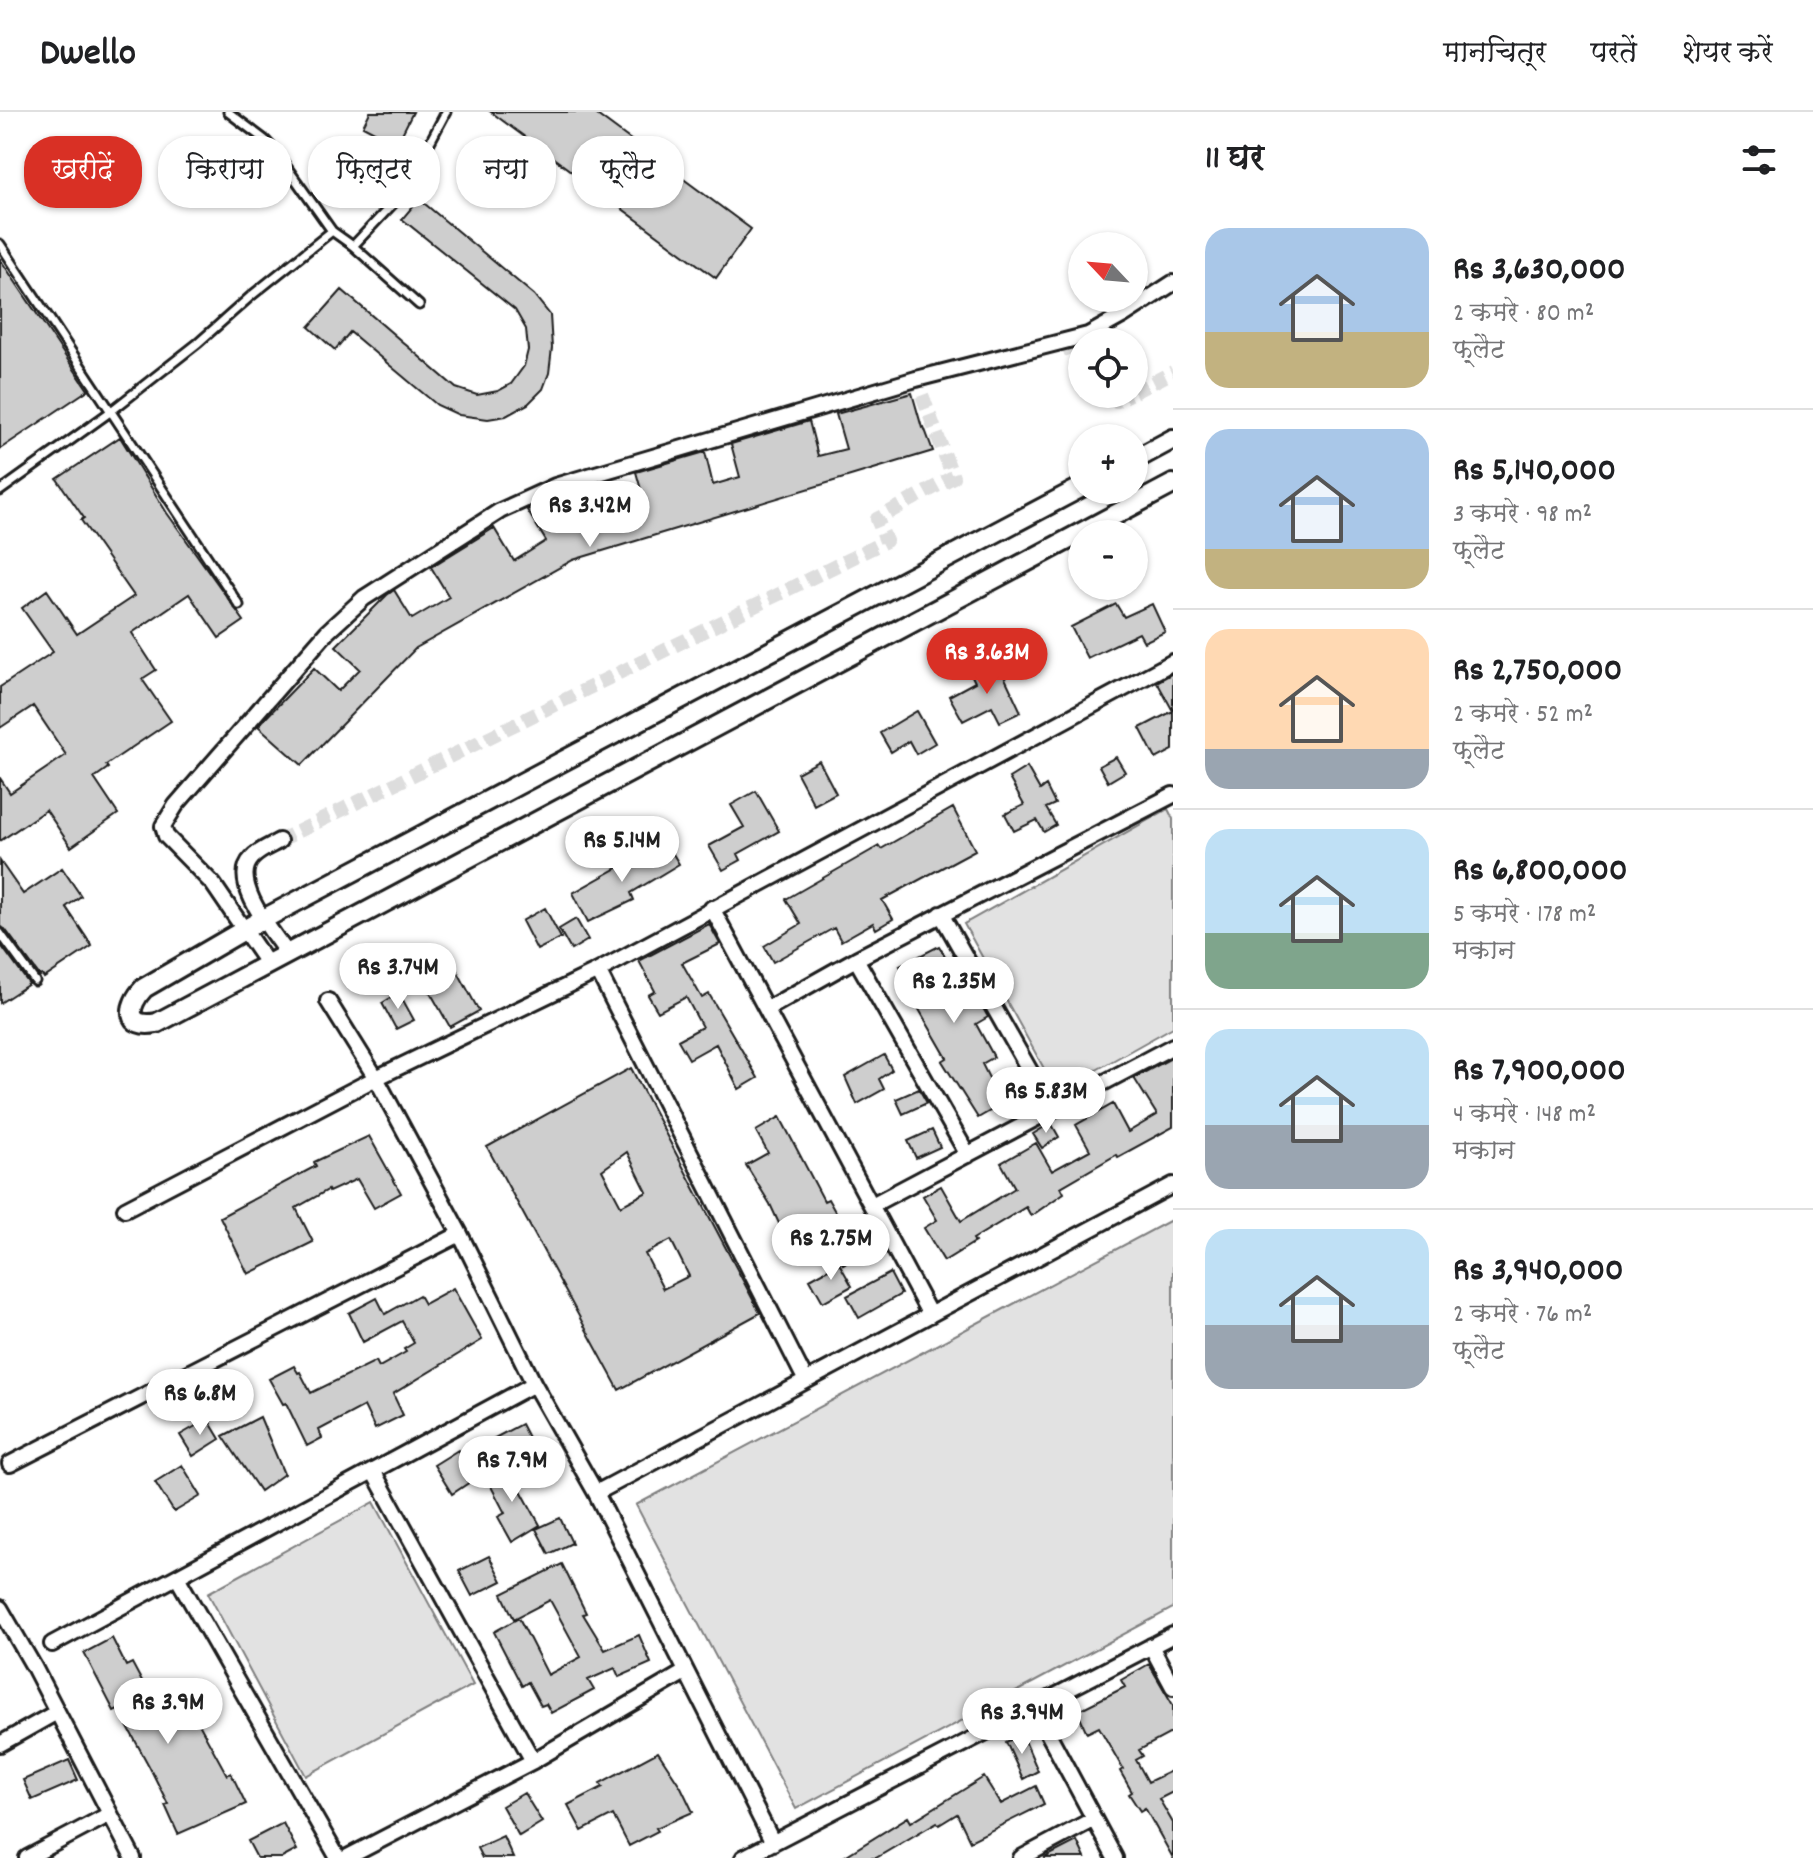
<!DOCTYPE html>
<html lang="hi">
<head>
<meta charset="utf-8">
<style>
	body { margin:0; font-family:Dekko,"Playpen Sans Deva",sans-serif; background:#f2f2f2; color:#202124; height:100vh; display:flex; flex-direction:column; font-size:30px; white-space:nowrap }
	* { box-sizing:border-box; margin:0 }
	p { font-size:26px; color:#757577 }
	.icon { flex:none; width:44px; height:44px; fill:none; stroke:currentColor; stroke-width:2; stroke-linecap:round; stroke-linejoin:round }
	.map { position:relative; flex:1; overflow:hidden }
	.drawer { display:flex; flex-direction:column; background:#fff; width:640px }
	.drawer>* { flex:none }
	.top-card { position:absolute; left:24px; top:24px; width:760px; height:72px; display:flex; gap:16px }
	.needle { width:52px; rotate:296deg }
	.controls { position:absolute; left:1068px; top:120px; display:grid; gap:16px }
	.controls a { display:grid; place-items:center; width:80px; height:80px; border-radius:50%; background:#fff; box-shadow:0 2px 6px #0004; font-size:40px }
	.price { position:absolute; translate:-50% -68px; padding:0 18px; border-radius:28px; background:#fff; color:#222; font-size:26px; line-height:52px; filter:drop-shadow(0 2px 4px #0008) }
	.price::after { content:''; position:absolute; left:50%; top:48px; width:24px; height:18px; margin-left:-12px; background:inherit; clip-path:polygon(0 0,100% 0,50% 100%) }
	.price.selected { background:#d93025; color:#fff }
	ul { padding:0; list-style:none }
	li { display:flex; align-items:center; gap:24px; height:200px; padding:0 32px }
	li+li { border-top:2px solid #e0e0e0 }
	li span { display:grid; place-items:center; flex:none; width:224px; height:160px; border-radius:24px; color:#555 }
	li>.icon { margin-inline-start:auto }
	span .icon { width:96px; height:96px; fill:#fffc; stroke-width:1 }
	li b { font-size:34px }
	h2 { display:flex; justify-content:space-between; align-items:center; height:96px; padding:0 32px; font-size:34px }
	.chip { padding:0 28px; border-radius:32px; background:#fff; box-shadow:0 2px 6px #0004; font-size:28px; line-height:72px }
	.chip.selected { background:#d93025; color:#fff }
	header { display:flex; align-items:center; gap:48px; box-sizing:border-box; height:112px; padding:0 40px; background:#fff; border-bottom:2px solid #e0e0e0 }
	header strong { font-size:38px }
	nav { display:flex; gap:44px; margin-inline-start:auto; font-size:28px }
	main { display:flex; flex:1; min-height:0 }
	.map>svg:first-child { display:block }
	.green { fill:#e2e2e2; stroke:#7f7f7f; stroke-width:2 }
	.building { fill:#cecece; stroke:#1c1c1c; stroke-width:2; fill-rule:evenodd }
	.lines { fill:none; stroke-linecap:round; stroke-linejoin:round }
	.minor-tunnel { stroke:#ddd; stroke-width:14; stroke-dasharray:14 7; stroke-linecap:butt }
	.service-casing { stroke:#1c1c1c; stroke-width:13 }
	.minor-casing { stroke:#1c1c1c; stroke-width:20 }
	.tertiary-casing { stroke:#1c1c1c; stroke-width:24 }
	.service { stroke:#fff; stroke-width:7 }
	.minor { stroke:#fff; stroke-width:14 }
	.tertiary { stroke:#fff; stroke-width:18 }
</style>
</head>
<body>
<header>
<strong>Dwello</strong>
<nav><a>मानचित्र</a><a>परतें</a><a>शेयर करें</a></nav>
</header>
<main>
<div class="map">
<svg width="1173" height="1746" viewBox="0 0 1173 1746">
	<rect width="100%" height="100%" fill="#fff"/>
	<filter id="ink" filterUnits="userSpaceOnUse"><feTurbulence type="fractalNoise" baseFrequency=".0125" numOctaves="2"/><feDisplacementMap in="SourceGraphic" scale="16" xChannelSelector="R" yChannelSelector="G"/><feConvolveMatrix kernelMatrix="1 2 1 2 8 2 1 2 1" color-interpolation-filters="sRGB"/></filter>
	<g filter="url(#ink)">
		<path class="green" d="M 1168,697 L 1173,707 L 1173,915 L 1057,980 L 964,812 Z
			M 1173,1107 L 1173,1496 L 796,1697 L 636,1393 Z
			M 374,1390 L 473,1573 L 306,1664 L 208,1481 Z"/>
		<path class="building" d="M 370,0 L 413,0 L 397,32 L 363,14 Z
			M 491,0 L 593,0 L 751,117 L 716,166 Z
			M 419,87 L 534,183 L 550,203 L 552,236 L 549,261 L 543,277 L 528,292 L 506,304 L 488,307 L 459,303 L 437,293 L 350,220 L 335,238 L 309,215 L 342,178 L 456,276 L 477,283 L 498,279 L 511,272 L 524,254 L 528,238 L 526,217 L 515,198 L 402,107 Z
			M 0,147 L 88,278 L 0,337 Z
			M 912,281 L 922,316 L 924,315 L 933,339 L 573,448 L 416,536 L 302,653 L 258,614 L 314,556 L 338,579 L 360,557 L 336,534 L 387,483 L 394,478 L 412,507 L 449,485 L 431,455 L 494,416 L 514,449 L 546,429 L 527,398 L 558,383 L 597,372 L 606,405 L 646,395 L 636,360 L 705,340 L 713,373 L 740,365 L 731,332 L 809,309 L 818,344 L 846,337 L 836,302 Z
			M 120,325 L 167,401 L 244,509 L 219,526 L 189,482 L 132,521 L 156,558 L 142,567 L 171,609 L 106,653 L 108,656 L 94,666 L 118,702 L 71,735 L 46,698 L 0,729 L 0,666 L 10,681 L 66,643 L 33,594 L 0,616 L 0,575 L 53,540 L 22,496 L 47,478 L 77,522 L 134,484 L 81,408 L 84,406 L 57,367 Z
			M 1116,492 L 1124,505 L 1152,492 L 1165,520 L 1144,530 L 1139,521 L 1087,546 L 1071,515 Z
			M 998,551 L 1021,600 L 1000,610 L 992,594 L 963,609 L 949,584 L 975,570 L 972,564 Z
			M 1173,561 L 1173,638 L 1156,647 L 1140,616 L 1173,599 L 1157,570 Z
			M 917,599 L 935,631 L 916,642 L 909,629 L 891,640 L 880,621 Z
			M 1116,645 L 1125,660 L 1108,670 L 1099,654 Z
			M 819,649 L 836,681 L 814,693 L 797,661 Z
			M 1027,655 L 1040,678 L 1046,674 L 1055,692 L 1046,696 L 1056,713 L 1044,720 L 1037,708 L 1014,719 L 1005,702 L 1024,693 L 1009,666 Z
			M 756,679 L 779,719 L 738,742 L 741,748 L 723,758 L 709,734 L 744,715 L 731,693 Z
			M 953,696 L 975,738 L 882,788 L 893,807 L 876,817 L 873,811 L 841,829 L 834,816 L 773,850 L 764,834 L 801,812 L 786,787 L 879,734 L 881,737 Z
			M 670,737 L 679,752 L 631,781 L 634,788 L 588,810 L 573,781 L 646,740 L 651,748 Z
			M 0,749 L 23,782 L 62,756 L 81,784 L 66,795 L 92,834 L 44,866 L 42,863 L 40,864 L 5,817 L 0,815 Z
			M 545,796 L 561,826 L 537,838 L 522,809 Z
			M 576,807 L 588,828 L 571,838 L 559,817 Z
			M 709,812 L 720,832 L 682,851 L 702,886 L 709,882 L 758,966 L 739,977 L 716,932 L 689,947 L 678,928 L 702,915 L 686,885 L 658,900 L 648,883 L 655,879 L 639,849 Z
			M 0,832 L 29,872 L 0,891 Z
			M 939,834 L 948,849 L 954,846 L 976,891 L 979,889 L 988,905 L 976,912 L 994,945 L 982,952 L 1002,992 L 978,1006 L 942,949 L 947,946 L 905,873 L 909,870 L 900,854 Z
			M 452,849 L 479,899 L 450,915 L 422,866 Z
			M 399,881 L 414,908 L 396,917 L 382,891 Z
			M 884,943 L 892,958 L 879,967 L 884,977 L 857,992 L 845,965 Z
			M 1173,945 L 1173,1015 L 1118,1045 L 1116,1043 L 1061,1075 L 1064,1081 L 1031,1104 L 1026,1095 L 973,1127 L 975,1130 L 944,1149 L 924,1116 L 937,1108 L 923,1084 L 941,1074 L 961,1109 L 1015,1076 L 1001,1051 L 1036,1031 L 1052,1059 L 1090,1038 L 1076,1013 L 1113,992 L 1128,1020 L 1157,1003 L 1134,966 Z
			M 631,956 L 760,1201 L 619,1278 L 487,1035 ZM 627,1040 L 647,1080 L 621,1094 L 602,1058 ZM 671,1128 L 689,1164 L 663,1177 L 645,1142 Z
			M 919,977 L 927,991 L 903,1002 L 896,987 Z
			M 780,1005 L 824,1089 L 828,1087 L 847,1121 L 869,1109 L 880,1131 L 843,1152 L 823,1114 L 788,1131 L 770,1092 L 746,1053 L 768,1041 L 756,1019 Z
			M 1051,1011 L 1059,1025 L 1042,1036 L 1033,1022 Z
			M 932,1018 L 940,1035 L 916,1046 L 908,1029 Z
			M 369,1024 L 401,1081 L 374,1096 L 357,1067 L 329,1080 L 328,1078 L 296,1096 L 313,1130 L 248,1162 L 220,1105 L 316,1054 L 314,1050 Z
			M 839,1151 L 852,1174 L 823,1190 L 810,1167 Z
			M 890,1161 L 901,1182 L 859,1206 L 847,1184 Z
			M 453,1176 L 482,1228 L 393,1282 L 403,1303 L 375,1317 L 364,1294 L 319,1318 L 322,1326 L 307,1334 L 286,1291 L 283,1292 L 269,1267 L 294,1254 L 298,1261 L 300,1260 L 311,1281 L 376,1249 L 379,1255 L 406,1240 L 404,1237 L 414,1231 L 402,1209 L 363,1230 L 349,1201 L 377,1186 L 385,1202 L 419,1183 L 424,1192 Z
			M 260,1305 L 284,1362 L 260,1379 L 223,1324 Z
			M 208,1307 L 220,1327 L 193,1344 L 180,1323 Z
			M 521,1312 L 534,1337 L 502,1354 L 489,1329 Z
			M 458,1338 L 476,1366 L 452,1382 L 434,1353 Z
			M 182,1353 L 201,1384 L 174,1400 L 155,1370 Z
			M 507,1353 L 540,1413 L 512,1430 L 498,1405 L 505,1401 L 486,1365 Z
			M 560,1406 L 572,1431 L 549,1442 L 536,1417 Z
			M 489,1444 L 502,1469 L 472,1484 L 459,1459 Z
			M 562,1452 L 586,1501 L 583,1502 L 605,1538 L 639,1523 L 651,1551 L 619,1565 L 615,1556 L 588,1568 L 594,1578 L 551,1601 L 546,1592 L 541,1594 L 528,1570 L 522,1574 L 494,1520 L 519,1506 L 548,1563 L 581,1545 L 550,1488 L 514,1507 L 502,1482 Z
			M 112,1526 L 126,1554 L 132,1551 L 148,1581 L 144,1584 L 159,1617 L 192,1599 L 227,1663 L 231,1661 L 246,1692 L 178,1722 L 165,1693 L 168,1692 L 149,1654 L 118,1597 L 114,1599 L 84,1541 Z
			M 1149,1552 L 1173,1593 L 1173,1620 L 1139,1638 L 1143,1644 L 1136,1648 L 1148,1670 L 1173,1658 L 1173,1680 L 1159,1687 L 1173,1711 L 1173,1746 L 1145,1696 L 1140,1699 L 1129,1682 L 1132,1680 L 1120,1659 L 1123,1657 L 1099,1615 L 1087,1621 L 1077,1599 L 1125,1575 L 1121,1568 Z
			M 1022,1622 L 1038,1659 L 1023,1667 L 1006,1630 Z
			M 658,1640 L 681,1675 L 693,1700 L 656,1716 L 658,1719 L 629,1734 L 613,1703 L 582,1719 L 568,1693 L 603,1675 L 600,1671 Z
			M 69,1648 L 78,1668 L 32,1688 L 23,1668 Z
			M 984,1665 L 1001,1692 L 1036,1674 L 1044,1692 L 970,1729 L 957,1702 L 939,1713 L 937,1710 L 876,1746 L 842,1746 L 908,1705 L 911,1710 Z
			M 524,1681 L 542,1710 L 519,1724 L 502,1694 Z
			M 283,1711 L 297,1738 L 282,1746 L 257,1746 L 248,1729 Z
			M 503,1724 L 513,1746 L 482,1746 L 477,1736 Z
			M 1077,1729 L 1085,1746 L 1044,1746 Z"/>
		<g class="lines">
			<path class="minor-tunnel" d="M 1066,229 L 1082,267
				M 1134,280 L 1173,260
				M 1106,282 L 1116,289 L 1129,282
				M 279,729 L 886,429 L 877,407 L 953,365 L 916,267"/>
			<defs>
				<path id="service" d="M 228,0 L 265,28 L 276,40 L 332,119 L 353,134 L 419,193
					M 0,132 L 239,493
					M 353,134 L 403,81 L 446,0
					M 0,379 L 110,300 L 198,231 L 251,184 L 332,119
					M 0,821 L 35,869"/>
				<path id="minor" d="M 279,729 C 270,734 259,738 252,746 C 229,769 273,821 287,841
					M 712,796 L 930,1203
					M 941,802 L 1052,998
					M 856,847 L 968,1043
					M 267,851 L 213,772 L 166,724 L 163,714 L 176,693 L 327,520 L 364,486 L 500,399 L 555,374 L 916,267 L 1088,223 L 1122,204 L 1173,171
					M 598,859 L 806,1269
					M 328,889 L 376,966 L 460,1122 L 534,1272 L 596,1381 L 773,1731
					M 767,897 L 856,847 L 1173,683
					M 872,1093 L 1173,934
					M 125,1097 L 376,966 L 598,859 L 1173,550
					M 10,1352 L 460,1122
					M 373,1359 L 533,1649
					M 596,1381 L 1173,1073
					M 177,1465 L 338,1746
					M 0,1496 L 34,1555 L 133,1746
					M 52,1532 L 534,1272
					M 1151,1534 L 1173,1575
					M 1034,1595 L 1115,1746
					M 0,1632 L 57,1600
					M 27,1746 L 110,1702
					M 346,1746 L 533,1649 L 685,1560
					M 743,1746 L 1173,1523
					M 1021,1746 L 1094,1707"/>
				<path id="tertiary" d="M 1134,348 L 1173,327
					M 1082,375 L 256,811 L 144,876 C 127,894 125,917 157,911 L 1173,372"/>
			</defs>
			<use href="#service" class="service-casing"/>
			<use href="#minor" class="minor-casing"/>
			<use href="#tertiary" class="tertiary-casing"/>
			<use href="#service" class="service"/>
			<use href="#minor" class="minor"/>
			<use href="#tertiary" class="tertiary"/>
		</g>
	</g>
</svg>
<div class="controls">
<a><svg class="needle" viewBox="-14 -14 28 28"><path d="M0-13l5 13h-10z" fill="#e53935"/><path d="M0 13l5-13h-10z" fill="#757577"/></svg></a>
<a><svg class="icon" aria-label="locate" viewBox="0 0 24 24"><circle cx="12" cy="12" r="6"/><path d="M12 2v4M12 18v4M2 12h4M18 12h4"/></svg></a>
<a>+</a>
<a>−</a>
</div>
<b class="price" style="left:590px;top:437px">Rs 3.42M</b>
<b class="price selected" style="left:987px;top:584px">Rs 3.63M</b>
<b class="price" style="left:622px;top:772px">Rs 5.14M</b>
<b class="price" style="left:398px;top:899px">Rs 3.74M</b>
<b class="price" style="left:954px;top:913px">Rs 2.35M</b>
<b class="price" style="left:1046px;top:1023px">Rs 5.83M</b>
<b class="price" style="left:831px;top:1170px">Rs 2.75M</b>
<b class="price" style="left:200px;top:1325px">Rs 6.8M</b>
<b class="price" style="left:512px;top:1392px">Rs 7.9M</b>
<b class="price" style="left:168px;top:1634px">Rs 3.9M</b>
<b class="price" style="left:1022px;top:1644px">Rs 3.94M</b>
<div class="top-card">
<a class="chip selected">खरीदें</a>
<a class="chip">किराया</a>
<a class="chip">फ़िल्टर</a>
<a class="chip">नया</a>
<a class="chip">फ़्लैट</a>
</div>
</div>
<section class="drawer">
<h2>11 घर<svg class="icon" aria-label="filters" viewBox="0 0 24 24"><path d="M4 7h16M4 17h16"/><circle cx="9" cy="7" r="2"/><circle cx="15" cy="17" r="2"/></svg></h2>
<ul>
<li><span style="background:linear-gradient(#a9c7e8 65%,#c2b280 0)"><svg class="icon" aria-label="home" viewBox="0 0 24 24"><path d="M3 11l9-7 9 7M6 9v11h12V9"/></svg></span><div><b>Rs 3,630,000</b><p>2 कमरे · 80 m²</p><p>फ़्लैट</p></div></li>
<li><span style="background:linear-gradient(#a9c7e8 75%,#c2b280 0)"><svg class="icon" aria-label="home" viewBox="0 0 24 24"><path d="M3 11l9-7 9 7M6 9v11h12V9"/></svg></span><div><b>Rs 5,140,000</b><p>3 कमरे · 98 m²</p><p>फ़्लैट</p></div></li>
<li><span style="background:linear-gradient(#ffd9b3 75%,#9aa5b1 0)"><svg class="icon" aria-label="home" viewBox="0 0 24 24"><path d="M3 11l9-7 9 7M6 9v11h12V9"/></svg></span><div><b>Rs 2,750,000</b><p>2 कमरे · 52 m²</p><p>फ़्लैट</p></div></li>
<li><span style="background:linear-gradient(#bfe0f5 65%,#7fa58c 0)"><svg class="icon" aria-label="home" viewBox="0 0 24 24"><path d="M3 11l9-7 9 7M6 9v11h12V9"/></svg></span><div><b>Rs 6,800,000</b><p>5 कमरे · 178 m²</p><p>मकान</p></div></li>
<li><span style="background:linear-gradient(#bfe0f5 60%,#9aa5b1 0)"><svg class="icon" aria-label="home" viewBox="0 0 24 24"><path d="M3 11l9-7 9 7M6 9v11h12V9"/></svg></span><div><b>Rs 7,900,000</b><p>4 कमरे · 148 m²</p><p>मकान</p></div></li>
<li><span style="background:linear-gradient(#bfe0f5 60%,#9aa5b1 0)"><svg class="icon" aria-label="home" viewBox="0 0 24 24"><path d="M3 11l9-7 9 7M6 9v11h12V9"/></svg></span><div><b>Rs 3,940,000</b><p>2 कमरे · 76 m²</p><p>फ़्लैट</p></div></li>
</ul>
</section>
</main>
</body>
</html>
